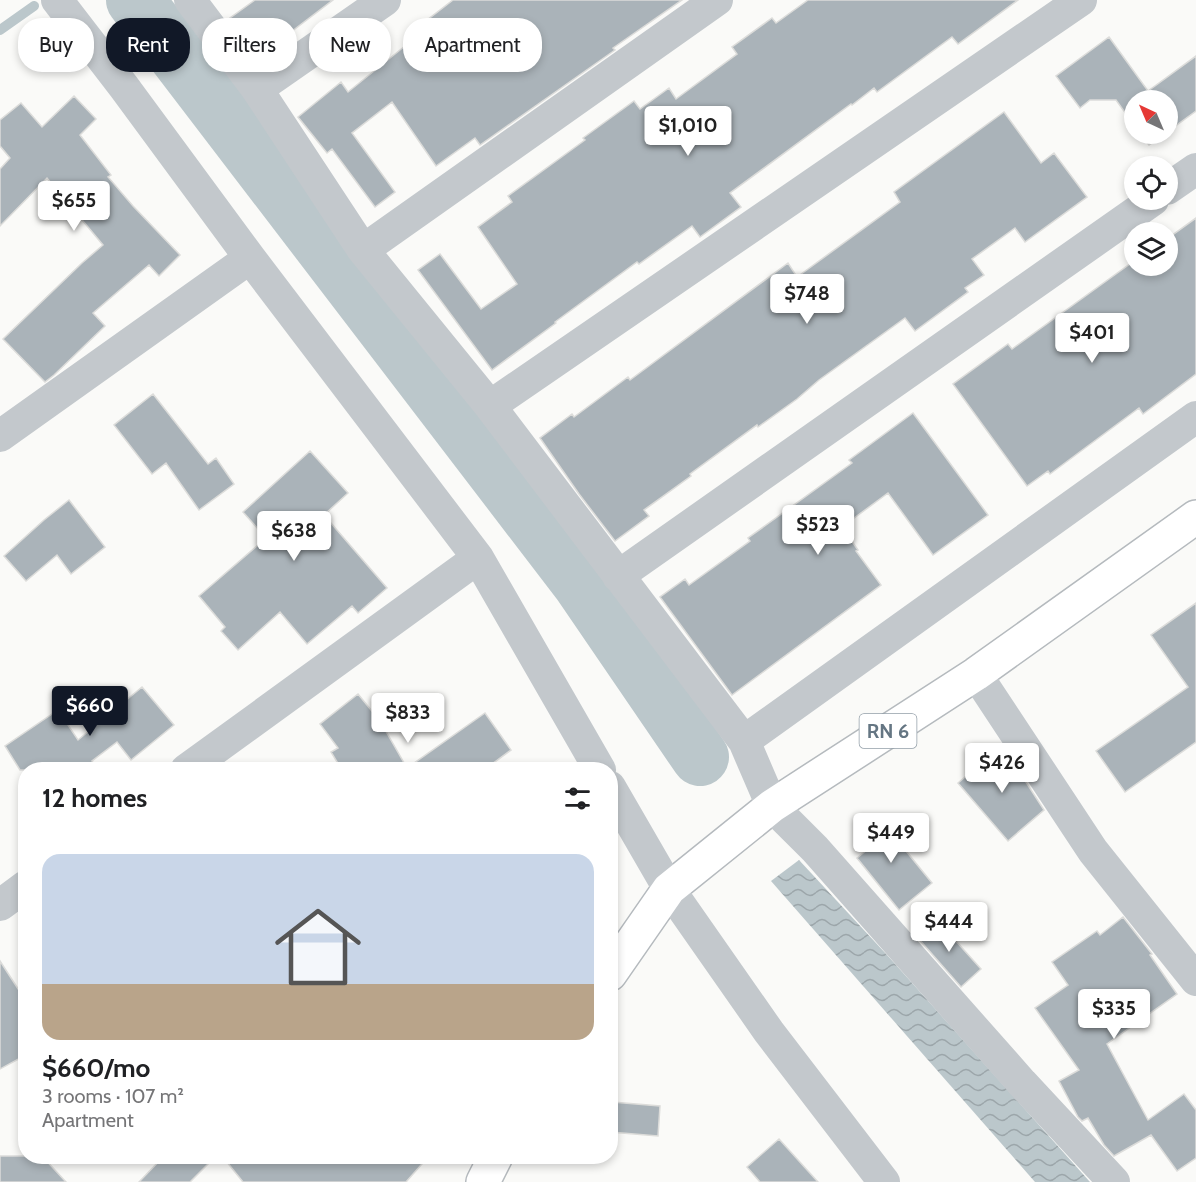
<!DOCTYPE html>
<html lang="en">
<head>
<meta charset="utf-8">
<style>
	body { margin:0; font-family:Cabin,sans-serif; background:#f2f2f2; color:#202124; height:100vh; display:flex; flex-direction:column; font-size:22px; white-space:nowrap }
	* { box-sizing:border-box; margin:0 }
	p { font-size:20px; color:#757577 }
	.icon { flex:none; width:33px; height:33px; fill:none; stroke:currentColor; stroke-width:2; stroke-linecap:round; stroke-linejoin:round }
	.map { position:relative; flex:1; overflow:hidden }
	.sheet { position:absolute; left:18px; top:762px; width:600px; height:402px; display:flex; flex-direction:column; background:#fff; border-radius:24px; box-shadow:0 3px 9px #0003 }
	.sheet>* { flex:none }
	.guide { position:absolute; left:18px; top:18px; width:600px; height:54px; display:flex; gap:12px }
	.needle { width:39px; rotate:316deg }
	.controls { position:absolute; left:1124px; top:90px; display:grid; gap:12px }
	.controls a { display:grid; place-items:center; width:54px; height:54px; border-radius:50%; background:#fff; box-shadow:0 3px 9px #0003; font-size:30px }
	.price { position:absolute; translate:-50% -51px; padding:0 14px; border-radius:6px; background:#fff; color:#222; font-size:20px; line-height:39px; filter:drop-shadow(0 2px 3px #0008) }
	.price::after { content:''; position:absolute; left:50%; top:36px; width:18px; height:14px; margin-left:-9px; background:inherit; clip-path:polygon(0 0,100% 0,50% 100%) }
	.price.current { background:#111827; color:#fff }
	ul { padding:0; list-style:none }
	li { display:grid; align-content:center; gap:12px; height:318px; padding:0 24px }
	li+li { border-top:2px solid #e0e0e0 }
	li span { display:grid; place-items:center; height:186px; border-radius:18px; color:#555 }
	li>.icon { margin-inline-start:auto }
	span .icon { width:108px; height:108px; fill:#fffc; stroke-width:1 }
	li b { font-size:26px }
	h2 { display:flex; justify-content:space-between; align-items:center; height:72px; padding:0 24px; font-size:26px }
	.chip { padding:0 21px; border-radius:24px; background:#fff; box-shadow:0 3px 9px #0003; font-size:21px; line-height:54px }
	.chip.current { background:#111827; color:#fff }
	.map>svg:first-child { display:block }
	.water { fill:url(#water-waves) }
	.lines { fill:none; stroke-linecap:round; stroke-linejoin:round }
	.stream { stroke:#bbc7cb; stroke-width:10 }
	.river { stroke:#bbc7cb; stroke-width:58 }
	.building { fill:#aab3b9; stroke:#dcdcda; stroke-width:1.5 }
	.primary-casing { stroke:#b5babe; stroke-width:36 }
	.street { stroke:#c3c8cc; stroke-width:32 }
	.primary { stroke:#fff; stroke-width:33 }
	.labels { text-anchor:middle; stroke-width:6; stroke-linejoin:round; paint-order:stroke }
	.shield { fill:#fff; stroke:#939fa8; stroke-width:1.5 }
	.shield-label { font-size:20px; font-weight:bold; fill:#657683 }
</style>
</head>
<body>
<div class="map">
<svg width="1196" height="1182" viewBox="0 0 1196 1182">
	<defs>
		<pattern id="water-waves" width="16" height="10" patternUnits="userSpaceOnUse" patternTransform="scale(1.5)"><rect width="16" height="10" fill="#bbc7cb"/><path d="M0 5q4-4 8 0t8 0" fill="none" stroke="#9ca6aa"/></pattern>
	</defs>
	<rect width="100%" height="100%" fill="#fafaf8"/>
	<path class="water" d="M 799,860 L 888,956 L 1090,1182 L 1035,1182 L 771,881 Z"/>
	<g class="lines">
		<path class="stream" d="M 0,30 L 34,6"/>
		<path class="river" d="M 135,0 L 581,583 L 700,757"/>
	</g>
	<path class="building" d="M 255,0 L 333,0 L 258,57 L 230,18 Z
		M 453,0 L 682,0 L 613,48 L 615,50 L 480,145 L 475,138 L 436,166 L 392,102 L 352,133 L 395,192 L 375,207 L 332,149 L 327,153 L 298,117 L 341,82 L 348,92 L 426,29 L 422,24 Z
		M 808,0 L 1018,0 L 958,44 L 952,37 L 877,92 L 874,88 L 852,105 L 851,104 L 730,193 L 741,207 L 700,237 L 692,226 L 639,264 L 637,262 L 555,322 L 556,323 L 492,370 L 418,270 L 440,254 L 481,309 L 517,284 L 478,227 L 512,202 L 508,196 L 585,140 L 583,138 L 634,101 L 640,109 L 669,88 L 676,99 L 737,54 L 732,47 L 772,18 L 776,23 Z
		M 1109,37 L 1148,91 L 1196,56 L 1196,111 L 1167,132 L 1167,100 L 1134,100 L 1134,125 L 1116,100 L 1090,100 L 1080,108 L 1056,76 Z
		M 74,96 L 96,119 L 80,135 L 111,175 L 108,177 L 133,206 L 180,255 L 159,276 L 149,265 L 93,313 L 105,326 L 54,375 L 45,382 L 3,339 L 82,263 L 103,245 L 47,178 L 0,226 L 0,169 L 10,158 L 0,146 L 0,120 L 21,103 L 42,127 Z
		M 1004,112 L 1041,163 L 1054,153 L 1087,197 L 1025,242 L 1015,228 L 972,259 L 984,275 L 965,288 L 968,292 L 915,331 L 905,318 L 819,380 L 797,399 L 758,427 L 757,425 L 690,474 L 691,476 L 644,510 L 649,516 L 615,541 L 579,494 L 540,438 L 572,414 L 574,417 L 628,377 L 630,380 L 788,263 L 797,277 L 900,202 L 894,192 Z
		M 1140,134 L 1165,134 L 1149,145 Z
		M 1196,218 L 1196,374 L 1143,414 L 1139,408 L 1050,474 L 1048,471 L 1027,486 L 953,384 L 1008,344 L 1012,349 L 1134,261 L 1134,266 L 1167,266 L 1167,239 Z
		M 153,394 L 208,464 L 216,458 L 234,484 L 199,510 L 166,463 L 152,474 L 114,425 Z
		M 913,413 L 988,515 L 933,555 L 888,493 L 842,527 L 858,550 L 856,551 L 881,585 L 732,695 L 660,597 L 685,579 L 689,585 L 750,541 L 748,538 L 852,463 L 849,460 Z
		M 310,451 L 348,493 L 324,515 L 387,588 L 358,613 L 352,606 L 307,644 L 280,612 L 238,650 L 221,631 L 225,627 L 199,596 L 266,538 L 243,512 Z
		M 69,500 L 105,547 L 71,574 L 57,555 L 26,581 L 4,556 L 44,520 Z
		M 1196,603 L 1196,742 L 1125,792 L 1096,751 L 1188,687 L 1151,635 Z
		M 142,687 L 174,725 L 131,760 L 117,742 L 92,761 L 98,770 L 20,770 L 5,746 L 58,710 L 78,740 Z
		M 358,694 L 380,721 L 407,768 L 485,713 L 511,750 L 484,770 L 342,770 L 331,752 L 338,748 L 320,724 Z
		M 1002,745 L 1044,810 L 1008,841 L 958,783 Z
		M 876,814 L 932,883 L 899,910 L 857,858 L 868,849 L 855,832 Z
		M 1123,917 L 1152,954 L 1150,955 L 1177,994 L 1107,1044 L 1148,1120 L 1184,1094 L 1196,1110 L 1196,1158 L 1177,1171 L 1151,1135 L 1114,1156 L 1104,1145 L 1088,1118 L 1082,1121 L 1078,1117 L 1059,1081 L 1079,1070 L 1035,1008 L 1068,985 L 1052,962 L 1097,931 L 1100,935 Z
		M 937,920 L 981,969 L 961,987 L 917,937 Z
		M 0,961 L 26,1001 L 26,1055 L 0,1069 Z
		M 612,1102 L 660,1106 L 658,1136 L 610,1132 Z
		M 779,1139 L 818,1182 L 760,1182 L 747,1167 Z
		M 0,1156 L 42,1156 L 66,1182 L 0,1182 Z
		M 164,1156 L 216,1156 L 190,1182 L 139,1182 Z
		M 222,1156 L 429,1156 L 406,1182 L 243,1182 Z"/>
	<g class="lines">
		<defs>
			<path id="primary" d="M 610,974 L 669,889 L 772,806 L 976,674 L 1196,517
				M 483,1182 L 496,1156"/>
		</defs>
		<use href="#primary" class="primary-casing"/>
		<path class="street" d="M 57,0 L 124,87 L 250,258 L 478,558 L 600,770
			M 190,0 L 257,89 L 363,250 L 490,406 L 744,741 L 772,806 L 815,849 L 1022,1083 L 1114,1182
			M 257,89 L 385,0
			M 1167,189 L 1196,169
			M 363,250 L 717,0
			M 490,406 L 1081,0
			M 0,436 L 250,258
			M 618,576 L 1153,200
			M 976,674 L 1093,851 L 1196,980
			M 744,741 L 1196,417
			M 186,770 L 478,558
			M 610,787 L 669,889 L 769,1032 L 884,1182
			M 0,905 L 26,886"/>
		<use href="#primary" class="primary"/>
	</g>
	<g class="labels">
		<rect class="shield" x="859.5" y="714" width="57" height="34" rx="4.5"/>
		<g class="shield-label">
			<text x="888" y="738">RN 6</text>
		</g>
	</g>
</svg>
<div class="controls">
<a><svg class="needle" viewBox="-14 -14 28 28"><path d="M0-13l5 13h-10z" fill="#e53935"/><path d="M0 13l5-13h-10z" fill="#757577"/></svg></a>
<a><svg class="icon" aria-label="locate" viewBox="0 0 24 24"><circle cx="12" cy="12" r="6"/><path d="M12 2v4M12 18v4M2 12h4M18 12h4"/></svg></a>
<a><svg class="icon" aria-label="layers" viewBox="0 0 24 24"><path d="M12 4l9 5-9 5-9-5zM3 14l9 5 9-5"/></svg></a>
</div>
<b class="price" style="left:688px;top:157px">$1,010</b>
<b class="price" style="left:74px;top:232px">$655</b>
<b class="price" style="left:807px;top:325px">$748</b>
<b class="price" style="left:1092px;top:364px">$401</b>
<b class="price" style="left:818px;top:556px">$523</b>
<b class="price" style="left:294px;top:562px">$638</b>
<b class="price current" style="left:90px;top:737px">$660</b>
<b class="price" style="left:408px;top:744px">$833</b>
<b class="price" style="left:1002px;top:794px">$426</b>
<b class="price" style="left:891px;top:864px">$449</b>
<b class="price" style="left:949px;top:953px">$444</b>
<b class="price" style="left:1114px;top:1040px">$335</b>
<div class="guide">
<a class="chip">Buy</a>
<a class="chip current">Rent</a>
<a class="chip">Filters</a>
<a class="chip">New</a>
<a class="chip">Apartment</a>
</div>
<section class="sheet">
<h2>12 homes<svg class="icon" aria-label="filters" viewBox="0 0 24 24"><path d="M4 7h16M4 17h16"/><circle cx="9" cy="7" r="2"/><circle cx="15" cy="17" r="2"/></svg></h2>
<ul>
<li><span style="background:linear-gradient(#c9d6e8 70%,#b9a48a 0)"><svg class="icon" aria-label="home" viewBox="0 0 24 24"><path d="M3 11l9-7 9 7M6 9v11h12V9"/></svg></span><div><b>$660/mo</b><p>3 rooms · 107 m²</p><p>Apartment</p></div></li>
</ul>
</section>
</div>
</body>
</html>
